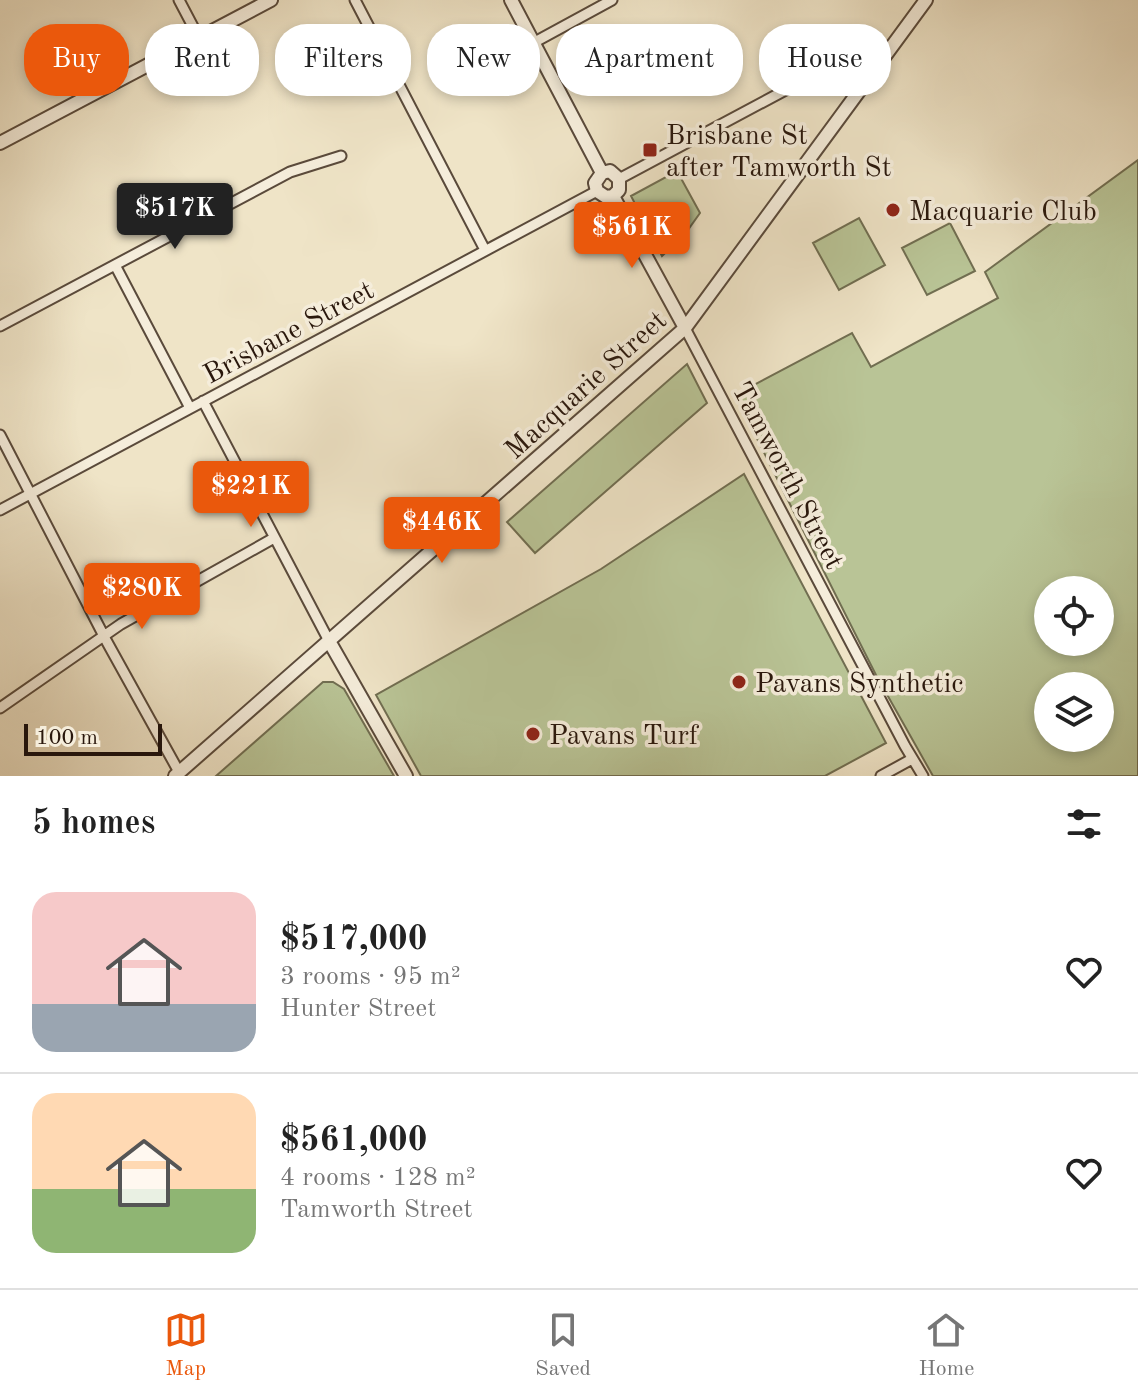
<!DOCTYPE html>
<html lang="en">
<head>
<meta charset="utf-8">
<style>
	body { margin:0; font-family:"Old Standard TT",serif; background:#f2f2f2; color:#222; height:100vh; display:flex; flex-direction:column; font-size:30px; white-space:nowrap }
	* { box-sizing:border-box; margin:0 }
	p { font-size:26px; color:#767676 }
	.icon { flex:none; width:44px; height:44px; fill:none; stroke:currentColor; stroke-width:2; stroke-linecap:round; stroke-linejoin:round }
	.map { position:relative; height:776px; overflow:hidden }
	.side { display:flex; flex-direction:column; background:#fff; flex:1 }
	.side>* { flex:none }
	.top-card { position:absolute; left:24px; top:24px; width:1090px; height:72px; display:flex; gap:16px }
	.fabs { position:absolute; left:1034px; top:576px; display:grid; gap:16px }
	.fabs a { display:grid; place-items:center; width:80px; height:80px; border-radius:50%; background:#fff; box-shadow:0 4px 12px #0003; font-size:40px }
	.scale { position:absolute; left:24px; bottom:20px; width:138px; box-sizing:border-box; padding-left:8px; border:4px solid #29170c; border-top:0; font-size:22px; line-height:28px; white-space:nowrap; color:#29170c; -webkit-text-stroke:6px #f5eddb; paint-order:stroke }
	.price { position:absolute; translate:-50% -68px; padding:0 18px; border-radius:8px; background:#ea580c; color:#fff; font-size:26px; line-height:52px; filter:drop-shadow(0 2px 4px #0008) }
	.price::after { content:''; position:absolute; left:50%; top:48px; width:24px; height:18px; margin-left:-12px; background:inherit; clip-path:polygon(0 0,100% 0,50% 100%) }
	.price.on { background:#222; color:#fff }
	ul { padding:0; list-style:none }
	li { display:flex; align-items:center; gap:24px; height:200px; padding:0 32px }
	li+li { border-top:2px solid #e0e0e0 }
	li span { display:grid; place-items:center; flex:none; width:224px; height:160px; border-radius:24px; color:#555 }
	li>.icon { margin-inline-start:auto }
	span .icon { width:96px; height:96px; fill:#fffc; stroke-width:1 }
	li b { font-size:34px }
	h2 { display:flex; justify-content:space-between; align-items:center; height:96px; padding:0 32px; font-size:34px }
	.pill { padding:0 28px; border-radius:32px; background:#fff; box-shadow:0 4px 12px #0003; font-size:28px; line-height:72px }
	.pill.on { background:#ea580c; color:#fff }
	.tabs { display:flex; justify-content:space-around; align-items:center; height:112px; border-top:2px solid #e0e0e0; background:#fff; font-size:22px; color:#767676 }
	.tabs a { display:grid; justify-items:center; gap:4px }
	.tabs .on { color:#ea580c }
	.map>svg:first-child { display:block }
	.green { fill:#b9c496; stroke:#716e51; stroke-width:2; fill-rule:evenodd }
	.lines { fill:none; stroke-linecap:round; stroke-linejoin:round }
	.minor-casing { stroke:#5a4a3b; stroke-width:13 }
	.tertiary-casing { stroke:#5a4a3b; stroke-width:16 }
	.minor { stroke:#f5eddb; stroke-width:9 }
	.tertiary { stroke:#f5eddb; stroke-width:12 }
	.poi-dot { fill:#8f2418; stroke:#f5eddb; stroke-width:3 }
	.labels { text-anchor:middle; stroke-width:7; stroke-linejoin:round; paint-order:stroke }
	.poi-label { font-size:28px; fill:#29170c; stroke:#f5eddb; text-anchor:start }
	.street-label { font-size:28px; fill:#29170c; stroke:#f5eddb }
</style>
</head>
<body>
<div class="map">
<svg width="1138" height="776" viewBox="0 0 1138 776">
	<rect width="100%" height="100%" fill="#efe4c7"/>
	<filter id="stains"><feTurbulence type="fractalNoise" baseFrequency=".0025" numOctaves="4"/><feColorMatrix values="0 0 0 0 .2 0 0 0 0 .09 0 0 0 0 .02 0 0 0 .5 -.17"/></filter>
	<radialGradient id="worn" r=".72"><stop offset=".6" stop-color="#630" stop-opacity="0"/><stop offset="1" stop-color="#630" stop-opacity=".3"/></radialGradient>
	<path class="green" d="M 1138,160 L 1138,776 L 933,776 L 876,675 L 735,395 L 852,333 L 871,367 L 998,298 L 985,272 ZM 1048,590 L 1100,590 L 1100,642 L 1048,642 ZM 1048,686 L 1100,686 L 1100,738 L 1048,738 Z
		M 677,171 L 700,213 L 685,234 L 662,256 L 631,196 Z
		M 859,218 L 885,265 L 839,290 L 813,243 Z
		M 950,223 L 975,271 L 927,295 L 902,248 Z
		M 687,364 L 707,403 L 535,553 L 507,522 Z
		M 744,474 L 886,743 L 825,776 L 421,776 L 376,695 L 601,569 Z
		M 323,682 L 333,682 L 344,689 L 394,776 L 216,776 Z"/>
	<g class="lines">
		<defs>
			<path id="minor" d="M 179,0 L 199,38
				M 355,0 L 485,250
				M 533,43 L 612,0
				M 619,179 L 851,55 C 864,50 870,54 881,61
				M 115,265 L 190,408
				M 0,326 L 290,172 L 341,156
				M 685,328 L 905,746 L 923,776
				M 203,401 L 329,641
				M 0,435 L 107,642 L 179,772
				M 0,510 L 597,191
				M 0,708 L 121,624 L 274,538
				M 881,776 L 912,759"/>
			<path id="tertiary" d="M 511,0 L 602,173
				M 0,143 L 271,0
				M 602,173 L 610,171 L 619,179 L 619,190 L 613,196
				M 602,173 L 595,183 L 597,191 L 606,197 L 613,196
				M 613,196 L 685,328
				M 329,641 L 406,776
				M 175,776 L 685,328 L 926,0"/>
		</defs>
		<use href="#minor" class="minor-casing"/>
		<use href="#tertiary" class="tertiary-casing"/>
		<use href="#minor" class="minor"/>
		<use href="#tertiary" class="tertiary"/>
	</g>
	<g class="poi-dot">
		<rect x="642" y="142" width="16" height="16" rx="4"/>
		<circle cx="893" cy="210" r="8"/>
		<circle cx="739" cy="682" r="8"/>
		<circle cx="533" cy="734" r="8"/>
	</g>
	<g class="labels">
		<g class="poi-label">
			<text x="666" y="144">Brisbane St<tspan x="666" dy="32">after Tamworth St</tspan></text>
			<text x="909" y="220">Macquarie Club</text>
			<text x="755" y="692">Pavans Synthetic</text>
			<text x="549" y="744">Pavans Turf</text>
		</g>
		<g class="street-label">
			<text transform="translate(288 331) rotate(-28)" y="10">Brisbane Street</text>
			<text transform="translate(585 384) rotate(-42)" y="10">Macquarie Street</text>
			<text transform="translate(789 475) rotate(62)" y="10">Tamworth Street</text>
		</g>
	</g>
	<rect width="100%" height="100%" filter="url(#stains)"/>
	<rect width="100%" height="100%" fill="url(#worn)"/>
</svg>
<div class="fabs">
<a><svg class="icon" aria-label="locate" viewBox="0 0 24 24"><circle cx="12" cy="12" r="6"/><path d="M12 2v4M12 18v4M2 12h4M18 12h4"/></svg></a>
<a><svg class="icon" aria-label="layers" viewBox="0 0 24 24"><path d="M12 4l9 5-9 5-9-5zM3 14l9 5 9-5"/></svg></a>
</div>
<div class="scale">100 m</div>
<b class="price on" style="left:175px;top:251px">$517K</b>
<b class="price" style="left:632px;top:270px">$561K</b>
<b class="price" style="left:251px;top:529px">$221K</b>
<b class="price" style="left:442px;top:565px">$446K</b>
<b class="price" style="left:142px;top:631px">$280K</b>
<div class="top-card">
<a class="pill on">Buy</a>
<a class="pill">Rent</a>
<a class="pill">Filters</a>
<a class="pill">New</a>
<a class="pill">Apartment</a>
<a class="pill">House</a>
</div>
</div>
<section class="side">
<h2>5 homes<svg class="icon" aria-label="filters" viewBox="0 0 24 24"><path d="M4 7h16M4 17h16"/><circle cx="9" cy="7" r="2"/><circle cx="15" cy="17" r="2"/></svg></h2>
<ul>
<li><span style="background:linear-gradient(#f6c9c9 70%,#9aa5b1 0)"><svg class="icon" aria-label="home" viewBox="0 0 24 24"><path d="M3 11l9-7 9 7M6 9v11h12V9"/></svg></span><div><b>$517,000</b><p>3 rooms · 95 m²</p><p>Hunter Street</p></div><svg class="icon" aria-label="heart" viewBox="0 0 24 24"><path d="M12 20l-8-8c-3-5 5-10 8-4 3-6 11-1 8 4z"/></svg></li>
<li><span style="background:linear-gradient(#ffd9b3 60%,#8fb573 0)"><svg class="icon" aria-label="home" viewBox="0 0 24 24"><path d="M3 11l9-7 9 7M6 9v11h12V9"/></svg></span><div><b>$561,000</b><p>4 rooms · 128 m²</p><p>Tamworth Street</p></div><svg class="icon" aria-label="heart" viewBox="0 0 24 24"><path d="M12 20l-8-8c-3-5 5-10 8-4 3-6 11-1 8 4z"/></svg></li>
</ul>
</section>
<nav class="tabs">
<a class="on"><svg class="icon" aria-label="map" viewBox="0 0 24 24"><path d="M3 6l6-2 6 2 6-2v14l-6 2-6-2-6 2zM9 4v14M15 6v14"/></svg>Map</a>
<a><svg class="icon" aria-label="saved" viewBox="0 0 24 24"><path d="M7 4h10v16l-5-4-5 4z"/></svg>Saved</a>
<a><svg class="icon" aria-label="home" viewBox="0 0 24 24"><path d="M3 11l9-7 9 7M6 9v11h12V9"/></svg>Home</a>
</nav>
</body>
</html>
